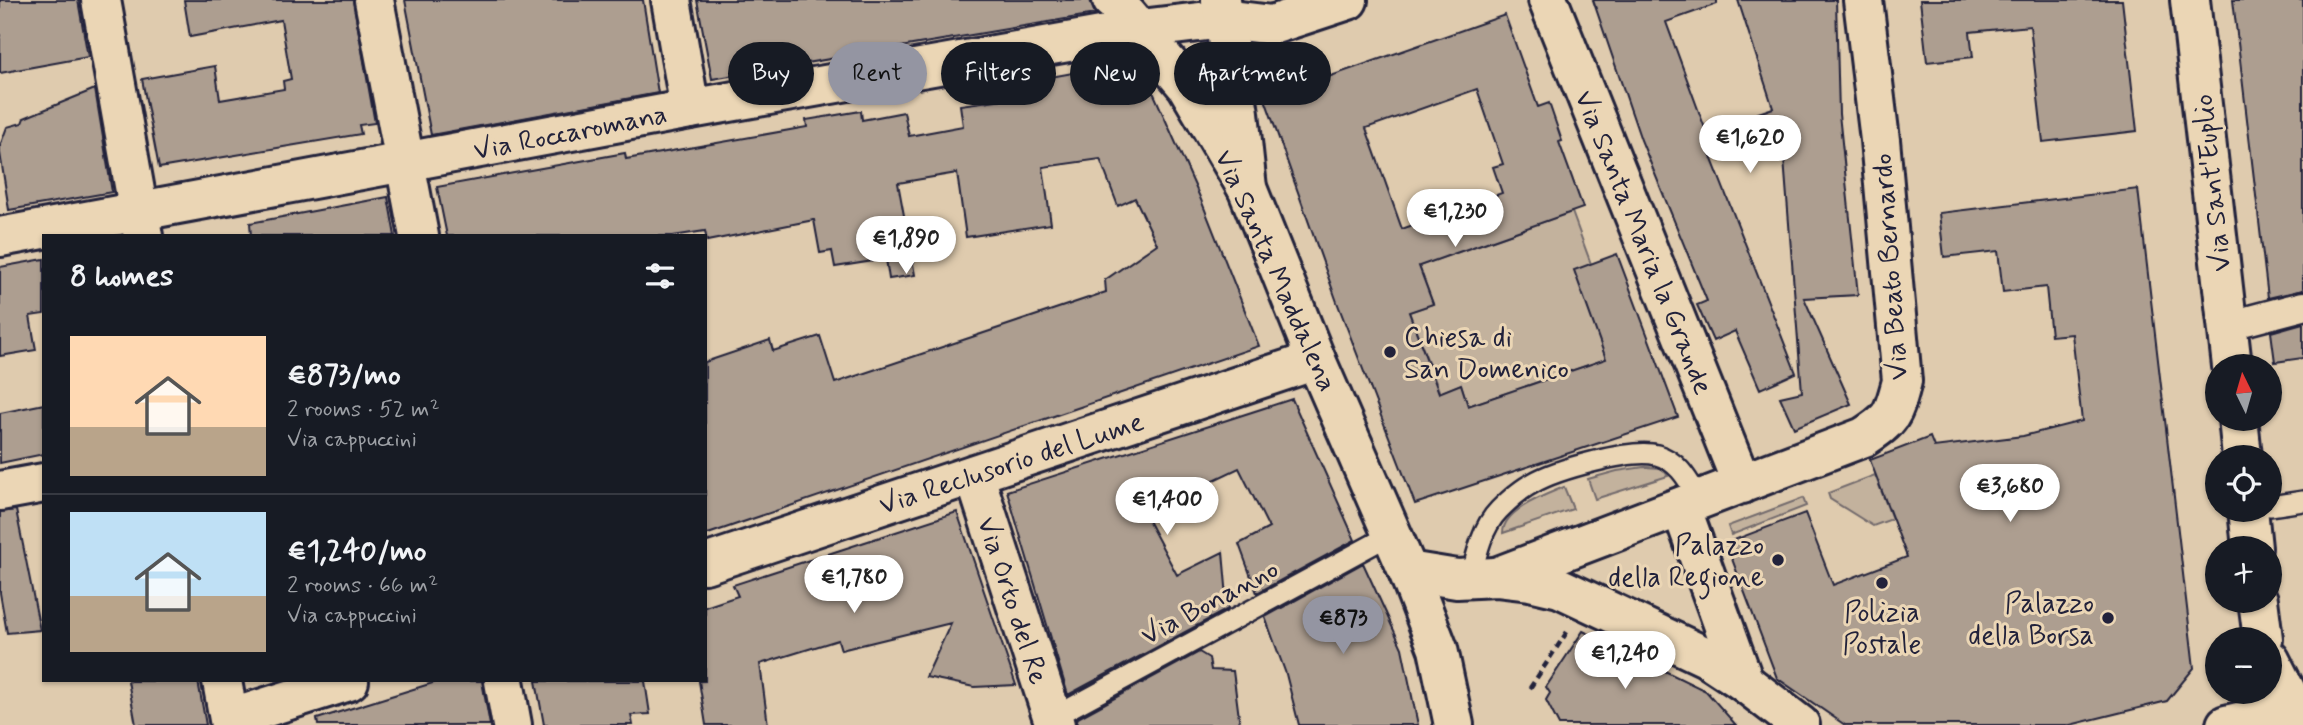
<!DOCTYPE html>
<html lang="en">
<head>
<meta charset="utf-8">
<style>
	body { margin:0; font-family:Mynerve,sans-serif; background:#20242c; color:#f1f3f6; height:100vh; display:flex; flex-direction:column; font-size:26px; white-space:nowrap }
	* { box-sizing:border-box; margin:0 }
	p { font-size:23px; color:#9ea1a6 }
	.icon { flex:none; width:38px; height:38px; fill:none; stroke:currentColor; stroke-width:2; stroke-linecap:round; stroke-linejoin:round }
	.map { position:relative; flex:1; overflow:hidden }
	.drawer { position:absolute; left:42px; top:234px; width:665px; height:448px; display:flex; flex-direction:column; background:#171b24; border-radius:0px; box-shadow:0 2px 5px #0004 }
	.drawer>* { flex:none }
	.guide { position:absolute; left:728px; top:42px; width:665px; height:63px; display:flex; gap:14px }
	.needle { width:46px; rotate:355deg }
	.fabs { position:absolute; left:2205px; top:354px; display:grid; gap:14px }
	.fabs a { display:grid; place-items:center; width:77px; height:77px; border-radius:50%; background:#171b24; box-shadow:0 2px 5px #0004; font-size:35px }
	.price { position:absolute; translate:-50% -60px; padding:0 16px; border-radius:24px; background:#fff; color:#222; font-size:23px; line-height:46px; filter:drop-shadow(0 2px 4px #0008) }
	.price::after { content:''; position:absolute; left:50%; top:42px; width:21px; height:16px; margin-left:-10px; background:inherit; clip-path:polygon(0 0,100% 0,50% 100%) }
	.price.current { background:#9495a2; color:#111 }
	ul { padding:0; list-style:none }
	li { display:flex; align-items:center; gap:21px; height:175px; padding:0 28px }
	li+li { border-top:2px solid #363941 }
	li span { display:grid; place-items:center; flex:none; width:196px; height:140px; border-radius:0px; color:#555 }
	li>.icon { margin-inline-start:auto }
	span .icon { width:84px; height:84px; fill:#fffc; stroke-width:1 }
	li b { font-size:30px }
	h2 { display:flex; justify-content:space-between; align-items:center; height:84px; padding:0 28px; font-size:30px }
	.pill { padding:0 24px; border-radius:32px; background:#171b24; box-shadow:0 2px 5px #0004; font-size:24px; line-height:63px }
	.pill.current { background:#9495a2; color:#111 }
	.map>svg:first-child { display:block }
	.green { fill:#c3b29d; stroke:#726a6c; stroke-width:2 }
	.building { fill:#ad9e90; stroke:#22223b; stroke-width:2; fill-rule:evenodd }
	.lines { fill:none; stroke-linecap:round; stroke-linejoin:round }
	.service-casing { stroke:#22223b; stroke-width:24 }
	.pedestrian-casing { stroke:#22223b; stroke-width:33 }
	.minor-casing { stroke:#22223b; stroke-width:44 }
	.tertiary-casing { stroke:#22223b; stroke-width:44 }
	.secondary-casing { stroke:#22223b; stroke-width:44 }
	.primary-casing { stroke:#22223b; stroke-width:44 }
	.path { stroke:#22223b; stroke-width:4.5; stroke-dasharray:7 5; stroke-linecap:butt }
	.service { stroke:#ebd6b5; stroke-width:19 }
	.pedestrian { stroke:#ebd6b5; stroke-width:28 }
	.minor { stroke:#ebd6b5; stroke-width:38 }
	.tertiary { stroke:#ebd6b5; stroke-width:38 }
	.secondary { stroke:#ebd6b5; stroke-width:38 }
	.primary { stroke:#ebd6b5; stroke-width:38 }
	.poi-dot { fill:#22223b; stroke:#ebd6b5; stroke-width:2.5 }
	.labels { text-anchor:middle; stroke-width:6; stroke-linejoin:round; paint-order:stroke }
	.street-label { font-size:28px; fill:#22223b; stroke:#ebd6b5 }
	.poi-label { font-size:28px; fill:#22223b; stroke:#ebd6b5; text-anchor:end }
</style>
</head>
<body>
<div class="map">
<svg width="2303" height="725" viewBox="0 0 2303 725">
	<rect width="100%" height="100%" fill="#dfcbae"/>
	<filter id="ink" filterUnits="userSpaceOnUse"><feTurbulence type="fractalNoise" baseFrequency=".0143" numOctaves="2"/><feDisplacementMap in="SourceGraphic" scale="14" xChannelSelector="R" yChannelSelector="G"/><feConvolveMatrix kernelMatrix="1 2 1 2 8 2 1 2 1" color-interpolation-filters="sRGB"/></filter>
	<g filter="url(#ink)">
		<path class="green" d="M 1572,212 L 1591,264 L 1606,359 L 1468,406 L 1461,384 L 1440,393 L 1409,312 L 1433,304 L 1419,266 Z
			M 1644,467 L 1662,468 L 1668,476 L 1595,499 L 1588,479 L 1617,471 Z
			M 1875,475 L 1892,519 L 1873,526 L 1830,499 L 1828,493 Z
			M 1564,487 L 1573,509 L 1503,533 C 1503,510 1545,495 1564,487 Z
			M 1803,498 L 1806,506 L 1731,535 L 1728,526 Z"/>
		<path class="building" d="M 0,0 L 78,0 L 88,57 L 0,73 Z
			M 184,0 L 353,0 L 375,123 L 359,125 L 361,134 L 159,168 L 142,79 L 215,66 L 220,100 L 284,89 L 283,81 L 291,79 L 281,20 L 190,37 Z
			M 405,0 L 643,0 L 658,93 L 431,135 Z
			M 697,0 L 1090,0 L 1095,14 L 712,79 Z
			M 1593,0 L 1717,0 L 1717,4 L 1666,22 L 1706,131 L 1773,108 L 1738,0 L 1836,0 L 1839,114 L 1858,295 L 1804,298 L 1851,404 L 1794,428 L 1780,397 L 1802,392 L 1782,133 L 1708,149 L 1796,373 L 1760,389 L 1735,331 L 1713,341 L 1697,305 L 1707,301 L 1641,140 Z
			M 1920,0 L 2122,0 L 2137,131 L 2043,142 L 2030,26 L 1970,32 L 1973,57 L 1927,62 Z
			M 2233,0 L 2303,0 L 2303,290 L 2268,298 Z
			M 1505,15 L 1538,107 L 1549,103 L 1562,141 L 1559,142 L 1583,208 L 1419,266 L 1433,304 L 1409,312 L 1439,393 L 1461,384 L 1468,406 L 1606,359 L 1574,270 L 1617,254 L 1678,417 L 1415,504 L 1337,302 L 1265,99 ZM 1477,89 L 1503,164 L 1493,167 L 1502,193 L 1402,229 L 1366,128 Z
			M 1122,64 L 1154,94 L 1199,195 L 1259,346 L 705,535 L 705,362 L 770,340 L 773,351 L 820,336 L 835,383 L 1106,292 L 1105,280 L 1157,244 L 1135,198 L 1118,206 L 1100,159 L 1043,167 L 1051,224 L 966,237 L 957,173 L 898,183 L 915,275 L 889,279 L 886,259 L 835,267 L 832,251 L 820,253 L 814,220 L 707,241 L 705,231 L 673,236 L 447,236 L 437,187 L 625,153 L 626,159 L 807,127 L 806,120 L 861,111 L 862,120 L 904,112 L 909,136 L 963,126 L 960,105 L 1026,96 L 1023,82 Z
			M 95,89 L 112,192 L 9,210 L 0,153 L 0,146 L 7,127 L 22,123 L 24,118 Z
			M 2138,189 L 2194,668 L 2167,701 L 2070,725 L 1845,725 L 1777,678 L 1726,543 L 1805,513 L 1833,585 L 1907,557 L 1870,460 L 1930,437 L 1934,447 L 2023,436 L 2082,421 L 2072,334 L 2051,336 L 2046,287 L 2003,292 L 1998,251 L 1944,257 L 1939,213 Z
			M 388,197 L 395,236 L 251,236 L 250,223 Z
			M 44,259 L 44,314 L 30,316 L 36,350 L 0,356 L 0,267 Z
			M 2303,323 L 2303,358 L 2275,362 L 2271,332 Z
			M 1292,399 L 1355,540 L 1257,593 L 1239,544 L 1269,528 L 1239,468 L 1144,513 L 1177,575 L 1223,552 L 1228,609 L 1068,695 L 1007,491 Z
			M 44,404 L 44,454 L 0,463 L 0,413 Z
			M 16,510 L 40,630 L 7,633 L 0,593 L 0,512 Z
			M 957,512 L 1016,685 L 974,687 L 926,677 L 951,623 L 841,650 L 838,640 L 760,664 L 768,725 L 706,725 L 699,681 L 705,681 L 705,607 L 738,596 L 733,585 Z
			M 1363,563 L 1402,648 L 1418,725 L 1299,725 L 1286,674 L 1265,617 Z
			M 1583,631 L 1706,691 L 1736,725 L 1559,725 L 1546,700 L 1550,693 L 1546,687 Z
			M 1199,652 L 1209,658 L 1211,670 L 1233,671 L 1240,725 L 1077,725 L 1076,719 Z
			M 128,681 L 198,681 L 206,725 L 136,725 Z
			M 439,681 L 482,681 L 490,725 L 318,725 L 317,719 Z
			M 536,681 L 645,681 L 650,714 L 631,715 L 633,725 L 544,725 Z"/>
		<g class="lines">
			<defs>
				<path id="service" d="M 2270,506 L 2303,501
					M 1471,578 C 1476,556 1482,527 1499,510 C 1508,501 1521,489 1533,483 C 1555,470 1632,448 1657,455 C 1679,461 1689,482 1700,500
					M 1052,718 L 1392,534"/>
				<path id="pedestrian" d="M 2227,326 L 2303,306"/>
				<path id="minor" d="M 101,0 L 143,236
					M 374,0 L 419,236
					M 671,0 L 690,109
					M 1548,0 L 1742,484
					M 974,474 L 1055,725
					M 0,491 L 44,483
					M 1681,507 L 1744,682
					M 705,564 L 1316,360
					M 1496,577 L 1864,437 C 1893,418 1893,415 1902,381 L 1880,140 L 1863,0
					M 222,681 L 230,725
					M 504,681 L 512,725
					M 229,719 L 349,681"/>
				<path id="tertiary" d="M 1127,15 L 1187,86 L 1247,188
					M 0,237 L 690,109 L 1141,29 L 1224,19 L 1272,25 L 1348,0"/>
				<path id="secondary" d="M 1112,0 L 1115,2 L 1119,0
					M 1408,571 L 1438,649 L 1454,725"/>
				<path id="primary" d="M 1221,0 L 1239,113 L 1247,188 L 1316,360 L 1408,571 L 1457,579 L 1496,577 L 1530,581 L 1560,588 L 1706,657 L 1744,682 L 1800,725
					M 2190,0 L 2232,366
					M 2238,418 L 2242,457
					M 2248,509 L 2252,548
					M 2258,600 L 2263,639
					M 2270,660 L 2295,709 L 2298,725
					M 2226,725 L 2303,707"/>
			</defs>
			<use href="#service" class="service-casing"/>
			<use href="#pedestrian" class="pedestrian-casing"/>
			<use href="#minor" class="minor-casing"/>
			<use href="#tertiary" class="tertiary-casing"/>
			<use href="#secondary" class="secondary-casing"/>
			<use href="#primary" class="primary-casing"/>
			<path class="path" d="M 1530,688 L 1569,629"/>
			<use href="#service" class="service"/>
			<use href="#pedestrian" class="pedestrian"/>
			<use href="#minor" class="minor"/>
			<use href="#tertiary" class="tertiary"/>
			<use href="#secondary" class="secondary"/>
			<use href="#primary" class="primary"/>
		</g>
	</g>
	<g class="poi-dot">
		<circle cx="1390" cy="352" r="7"/>
		<circle cx="1778" cy="560" r="7"/>
		<circle cx="1882" cy="583" r="7"/>
		<circle cx="2108" cy="618" r="7"/>
	</g>
	<g class="labels">
		<g class="street-label">
			<text transform="translate(570 131) rotate(-11)" y="10">Via Roccaromana</text>
			<text transform="translate(2211 183) rotate(-96)" y="10">Via Sant'Euplio</text>
			<text transform="translate(1645 242) rotate(68)" y="10">Via Santa Maria la Grande</text>
			<text transform="translate(1889 267) rotate(-94)" y="10">Via Beato Bernardo</text>
			<text transform="translate(1277 270) rotate(66)" y="10">Via Santa Maddalena</text>
			<text transform="translate(1011 462) rotate(-18)" y="10">Via Reclusorio del Lume</text>
			<text transform="translate(1014 600) rotate(72)" y="10">Via Orto del Re</text>
			<text transform="translate(1209 601) rotate(-28)" y="10">Via Bonanno</text>
		</g>
		<g class="poi-label">
			<text x="1404" y="346" text-anchor="start">Chiesa di<tspan x="1404" dy="32">San Domenico</tspan></text>
			<text x="1764" y="554">Palazzo<tspan x="1764" dy="32">della Regione</tspan></text>
			<text x="2094" y="612">Palazzo<tspan x="2094" dy="32">della Borsa</tspan></text>
			<text x="1882" y="621" text-anchor="middle">Polizia<tspan x="1882" dy="32">Postale</tspan></text>
		</g>
	</g>
</svg>
<div class="fabs">
<a><svg class="needle" viewBox="-14 -14 28 28"><path d="M0-13l5 13h-10z" fill="#e53935"/><path d="M0 13l5-13h-10z" fill="#9ea1a6"/></svg></a>
<a><svg class="icon" aria-label="locate" viewBox="0 0 24 24"><circle cx="12" cy="12" r="6"/><path d="M12 2v4M12 18v4M2 12h4M18 12h4"/></svg></a>
<a>+</a>
<a>−</a>
</div>
<b class="price" style="left:1750px;top:175px">€1,620</b>
<b class="price" style="left:1455px;top:249px">€1,230</b>
<b class="price" style="left:906px;top:276px">€1,890</b>
<b class="price" style="left:2010px;top:524px">€3,680</b>
<b class="price" style="left:1167px;top:537px">€1,400</b>
<b class="price" style="left:854px;top:615px">€1,780</b>
<b class="price current" style="left:1343px;top:656px">€873</b>
<b class="price" style="left:1625px;top:691px">€1,240</b>
<div class="guide">
<a class="pill">Buy</a>
<a class="pill current">Rent</a>
<a class="pill">Filters</a>
<a class="pill">New</a>
<a class="pill">Apartment</a>
</div>
<section class="drawer">
<h2>8 homes<svg class="icon" aria-label="filters" viewBox="0 0 24 24"><path d="M4 7h16M4 17h16"/><circle cx="9" cy="7" r="2"/><circle cx="15" cy="17" r="2"/></svg></h2>
<ul>
<li><span style="background:linear-gradient(#ffd9b3 65%,#b9a48a 0)"><svg class="icon" aria-label="home" viewBox="0 0 24 24"><path d="M3 11l9-7 9 7M6 9v11h12V9"/></svg></span><div><b>€873/mo</b><p>2 rooms · 52 m²</p><p>Via cappuccini</p></div></li>
<li><span style="background:linear-gradient(#bfe0f5 60%,#b9a48a 0)"><svg class="icon" aria-label="home" viewBox="0 0 24 24"><path d="M3 11l9-7 9 7M6 9v11h12V9"/></svg></span><div><b>€1,240/mo</b><p>2 rooms · 66 m²</p><p>Via cappuccini</p></div></li>
</ul>
</section>
</div>
</body>
</html>
